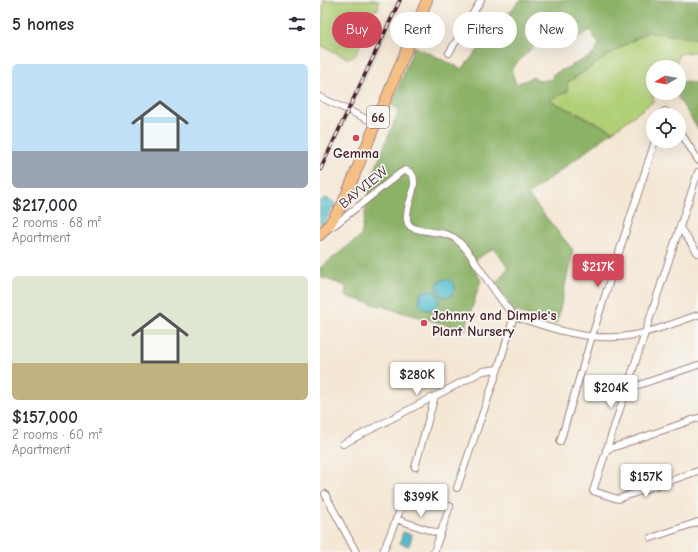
<!DOCTYPE html>
<html lang="en">
<head>
<meta charset="utf-8">
<style>
	body { margin:0; font-family:"Comic Neue",sans-serif; background:#f2f2f3; color:#2b2b33; height:100vh; display:flex; flex-direction:column; font-size:15px; white-space:nowrap }
	* { box-sizing:border-box; margin:0 }
	p { font-size:13px; color:#7c7c81 }
	.icon { flex:none; width:22px; height:22px; fill:none; stroke:currentColor; stroke-width:2; stroke-linecap:round; stroke-linejoin:round }
	.map { position:relative; flex:1; overflow:hidden }
	.details { display:flex; flex-direction:column; background:#fff; width:320px }
	.details>* { flex:none }
	.banner { position:absolute; left:12px; top:12px; width:306px; height:36px; display:flex; gap:8px }
	.needle { width:26px; rotate:261deg }
	.fabs { position:absolute; left:326px; top:60px; display:grid; gap:8px }
	.fabs a { display:grid; place-items:center; width:40px; height:40px; border-radius:50%; background:#fff; box-shadow:0 4px 16px #0002; font-size:20px }
	.price { position:absolute; translate:-50% -34px; padding:0 9px; border-radius:4px; background:#fff; color:#222; font-size:13px; line-height:26px; filter:drop-shadow(0 1px 2px #0008) }
	.price::after { content:''; position:absolute; left:50%; top:24px; width:12px; height:9px; margin-left:-6px; background:inherit; clip-path:polygon(0 0,100% 0,50% 100%) }
	.price.selected { background:#d1495b; color:#fff }
	ul { padding:0; list-style:none }
	li { display:grid; align-content:center; gap:8px; height:212px; padding:0 12px }
	li span { display:grid; place-items:center; height:124px; border-radius:6px; color:#555 }
	li>.icon { margin-inline-start:auto }
	span .icon { width:72px; height:72px; fill:#fffc; stroke-width:1 }
	li b { font-size:17px }
	h2 { display:flex; justify-content:space-between; align-items:center; height:48px; padding:0 12px; font-size:17px }
	.pill { padding:0 14px; border-radius:18px; background:#fff; box-shadow:0 4px 16px #0002; font-size:14px; line-height:36px }
	.pill.selected { background:#d1495b; color:#fff }
	main { display:flex; flex:1; min-height:0 }
	.map>svg:first-child { display:block }
	.industrial { fill:#c6c5b8 }
	.green { fill:#b0cf76; stroke:#7d7750 }
	.forest { fill:#8cb267; stroke:#6b6849; fill-rule:evenodd }
	.water { fill:#51bccc; stroke:#4e6e7c }
	.lines { fill:none; stroke-linecap:round; stroke-linejoin:round }
	.minor-casing { stroke:#9f8380; stroke-width:8 }
	.primary-casing { stroke:#9f8380; stroke-width:12 }
	.minor { stroke:#fff; stroke-width:6 }
	.primary { stroke:#f5bf86; stroke-width:10 }
	.rail-casing { stroke:#4a1f2b; stroke-width:3.5 }
	.rail { stroke:#f6f6f2; stroke-width:2; stroke-dasharray:6; stroke-linecap:butt }
	.poi-dot { fill:#d1495b; stroke:#f6f6f2; stroke-width:1.5 }
	.labels { text-anchor:middle; stroke-width:3.5; stroke-linejoin:round; paint-order:stroke }
	.shield { fill:#f6f6f2; stroke:#7e6067; stroke-width:1 }
	.shield-label { font-size:13px; font-weight:bold; fill:#4a1f2b }
	.poi-label { font-size:14px; font-weight:bold; fill:#4a1f2b; stroke:#f6f6f2 }
	.street-label { font-size:14px; fill:#4a1f2b; stroke:#f6f6f2 }
</style>
</head>
<body>
<main>
<section class="details">
<h2>5 homes<svg class="icon" aria-label="filters" viewBox="0 0 24 24"><path d="M4 7h16M4 17h16"/><circle cx="9" cy="7" r="2"/><circle cx="15" cy="17" r="2"/></svg></h2>
<ul>
<li><span style="background:linear-gradient(#bfe0f5 70%,#9aa5b1 0)"><svg class="icon" aria-label="home" viewBox="0 0 24 24"><path d="M3 11l9-7 9 7M6 9v11h12V9"/></svg></span><div><b>$217,000</b><p>2 rooms · 68 m²</p><p>Apartment</p></div></li>
<li><span style="background:linear-gradient(#dfe7d0 70%,#c2b280 0)"><svg class="icon" aria-label="home" viewBox="0 0 24 24"><path d="M3 11l9-7 9 7M6 9v11h12V9"/></svg></span><div><b>$157,000</b><p>2 rooms · 60 m²</p><p>Apartment</p></div></li>
</ul>
</section>
<div class="map">
<svg width="378" height="552" viewBox="0 0 378 552">
	<rect width="100%" height="100%" fill="#f6f6f2"/>
	<filter id="ink" filterUnits="userSpaceOnUse"><feTurbulence type="fractalNoise" baseFrequency=".025" numOctaves="2"/><feDisplacementMap in="SourceGraphic" scale="8" xChannelSelector="R" yChannelSelector="G"/><feConvolveMatrix kernelMatrix="1 2 1 2 8 2 1 2 1" color-interpolation-filters="sRGB"/></filter>
	<filter id="wash" filterUnits="userSpaceOnUse"><feTurbulence type="fractalNoise" baseFrequency=".012" numOctaves="4" result="noise"/><feDisplacementMap in="SourceGraphic" scale="16" xChannelSelector="R" yChannelSelector="G"/><feGaussianBlur stdDeviation="0.9" result="paint"/><feColorMatrix in="noise" values="0 0 0 0 0 0 0 0 0 0 0 0 0 0 0 0 0 1.4 0 .05"/><feComposite in="paint" operator="in"/></filter>
	<g filter="url(#wash)">
		<rect width="100%" height="100%" fill="#f4e7d4"/>
		<path class="industrial" d="M 77,0 L 82,0 L 0,176 L 0,165 Z"/>
		<path class="green" d="M 4,0 L 59,0 L 58,9 L 53,11 L 50,24 L 35,56 L 27,58 L 0,45 Z
			M 328,31 L 378,39 L 378,49 L 374,52 L 359,54 L 355,67 L 333,67 L 333,86 L 331,87 L 334,101 L 293,131 L 229,100 L 248,91 L 247,83 L 301,47 Z"/>
		<path class="forest" d="M 200,0 L 378,0 L 378,39 L 328,32 L 301,47 L 247,83 L 248,91 L 229,100 L 293,131 L 208,195 L 253,250 L 237,323 L 194,311 L 176,283 L 188,268 L 174,248 L 150,263 L 161,280 L 145,330 L 25,296 L 26,286 L 0,277 L 0,268 L 41,236 L 51,179 L 79,110 L 72,105 L 94,46 L 142,69 ZM 236,24 L 258,38 L 270,30 L 279,44 L 273,55 L 232,75 L 233,79 L 220,81 L 214,77 L 196,84 L 191,69 Z
			M 359,81 L 378,84 L 378,129 L 355,93 L 359,93 Z"/>
		<path class="water" d="M 6,198 L 15,203 L 4,224 L 1,223 L 0,225 L 0,201 Z
			M117 288a9 9 0 1 1 18 0a9 9 0 1 1-18 0Z
			M99 300a10 10 0 1 1 20 0a10 10 0 1 1-20 0Z
			M 83,532 L 92,535 L 89,546 L 80,543 Z"/>
	</g>
	<g filter="url(#ink)">
		<g class="lines">
			<defs>
				<path id="minor" d="M 129,53 L 161,0
					M 0,97 L 55,123
					M 345,111 L 348,115
					M 359,130 L 378,160
					M 378,172 L 273,491 L 298,499 L 378,471
					M 9,228 L 16,224 L 80,173 L 85,170 C 108,176 79,211 89,225 C 97,234 125,229 137,240 C 147,248 153,259 160,269 C 171,285 181,301 194,316
					M 360,228 L 378,253
					M 194,316 C 231,329 274,343 314,335 C 336,331 357,322 378,315
					M 307,389 L 378,365
					M 240,442 L 272,336 L 335,141
					M 23,444 L 163,371 L 178,369
					M 286,450 L 378,418
					M 95,467 L 115,396
					M 137,488 L 178,369 L 194,316
					M 5,494 L 36,552
					M 76,519 L 120,534
					M 331,538 L 378,522
					M 63,552 L 83,503
					M 114,552 L 130,506"/>
				<path id="primary" d="M 0,235 L 9,225 L 22,205 L 107,0"/>
			</defs>
			<use href="#minor" class="minor-casing"/>
			<use href="#primary" class="primary-casing"/>
			<use href="#minor" class="minor"/>
			<use href="#primary" class="primary"/>
			<defs>
				<path id="rail" d="M 0,170 L 80,0"/>
			</defs>
			<use href="#rail" class="rail-casing"/>
			<use href="#rail" class="rail"/>
		</g>
	</g>
	<g class="poi-dot">
		<circle cx="36" cy="138" r="4"/>
		<circle cx="104" cy="323" r="4"/>
	</g>
	<g class="labels">
		<rect class="shield" x="47" y="106" width="22" height="22" rx="3"/>
		<g class="shield-label">
			<text x="58" y="122">66</text>
		</g>
		<g class="poi-label">
			<text x="36" y="158">Gemma</text>
			<text x="112" y="320" text-anchor="start">Johnny and Dimple's<tspan x="112" dy="16">Plant Nursery</tspan></text>
		</g>
		<g class="street-label">
			<text transform="translate(43 187) rotate(-39)" y="5">BAYVIEW</text>
		</g>
	</g>
</svg>
<div class="fabs">
<a><svg class="needle" viewBox="-14 -14 28 28"><path d="M0-13l5 13h-10z" fill="#e53935"/><path d="M0 13l5-13h-10z" fill="#7c7c81"/></svg></a>
<a><svg class="icon" aria-label="locate" viewBox="0 0 24 24"><circle cx="12" cy="12" r="6"/><path d="M12 2v4M12 18v4M2 12h4M18 12h4"/></svg></a>
</div>
<b class="price selected" style="left:278px;top:288px">$217K</b>
<b class="price" style="left:97px;top:396px">$280K</b>
<b class="price" style="left:291px;top:409px">$204K</b>
<b class="price" style="left:326px;top:498px">$157K</b>
<b class="price" style="left:101px;top:518px">$399K</b>
<div class="banner">
<a class="pill selected">Buy</a>
<a class="pill">Rent</a>
<a class="pill">Filters</a>
<a class="pill">New</a>
</div>
</div>
</main>
</body>
</html>
